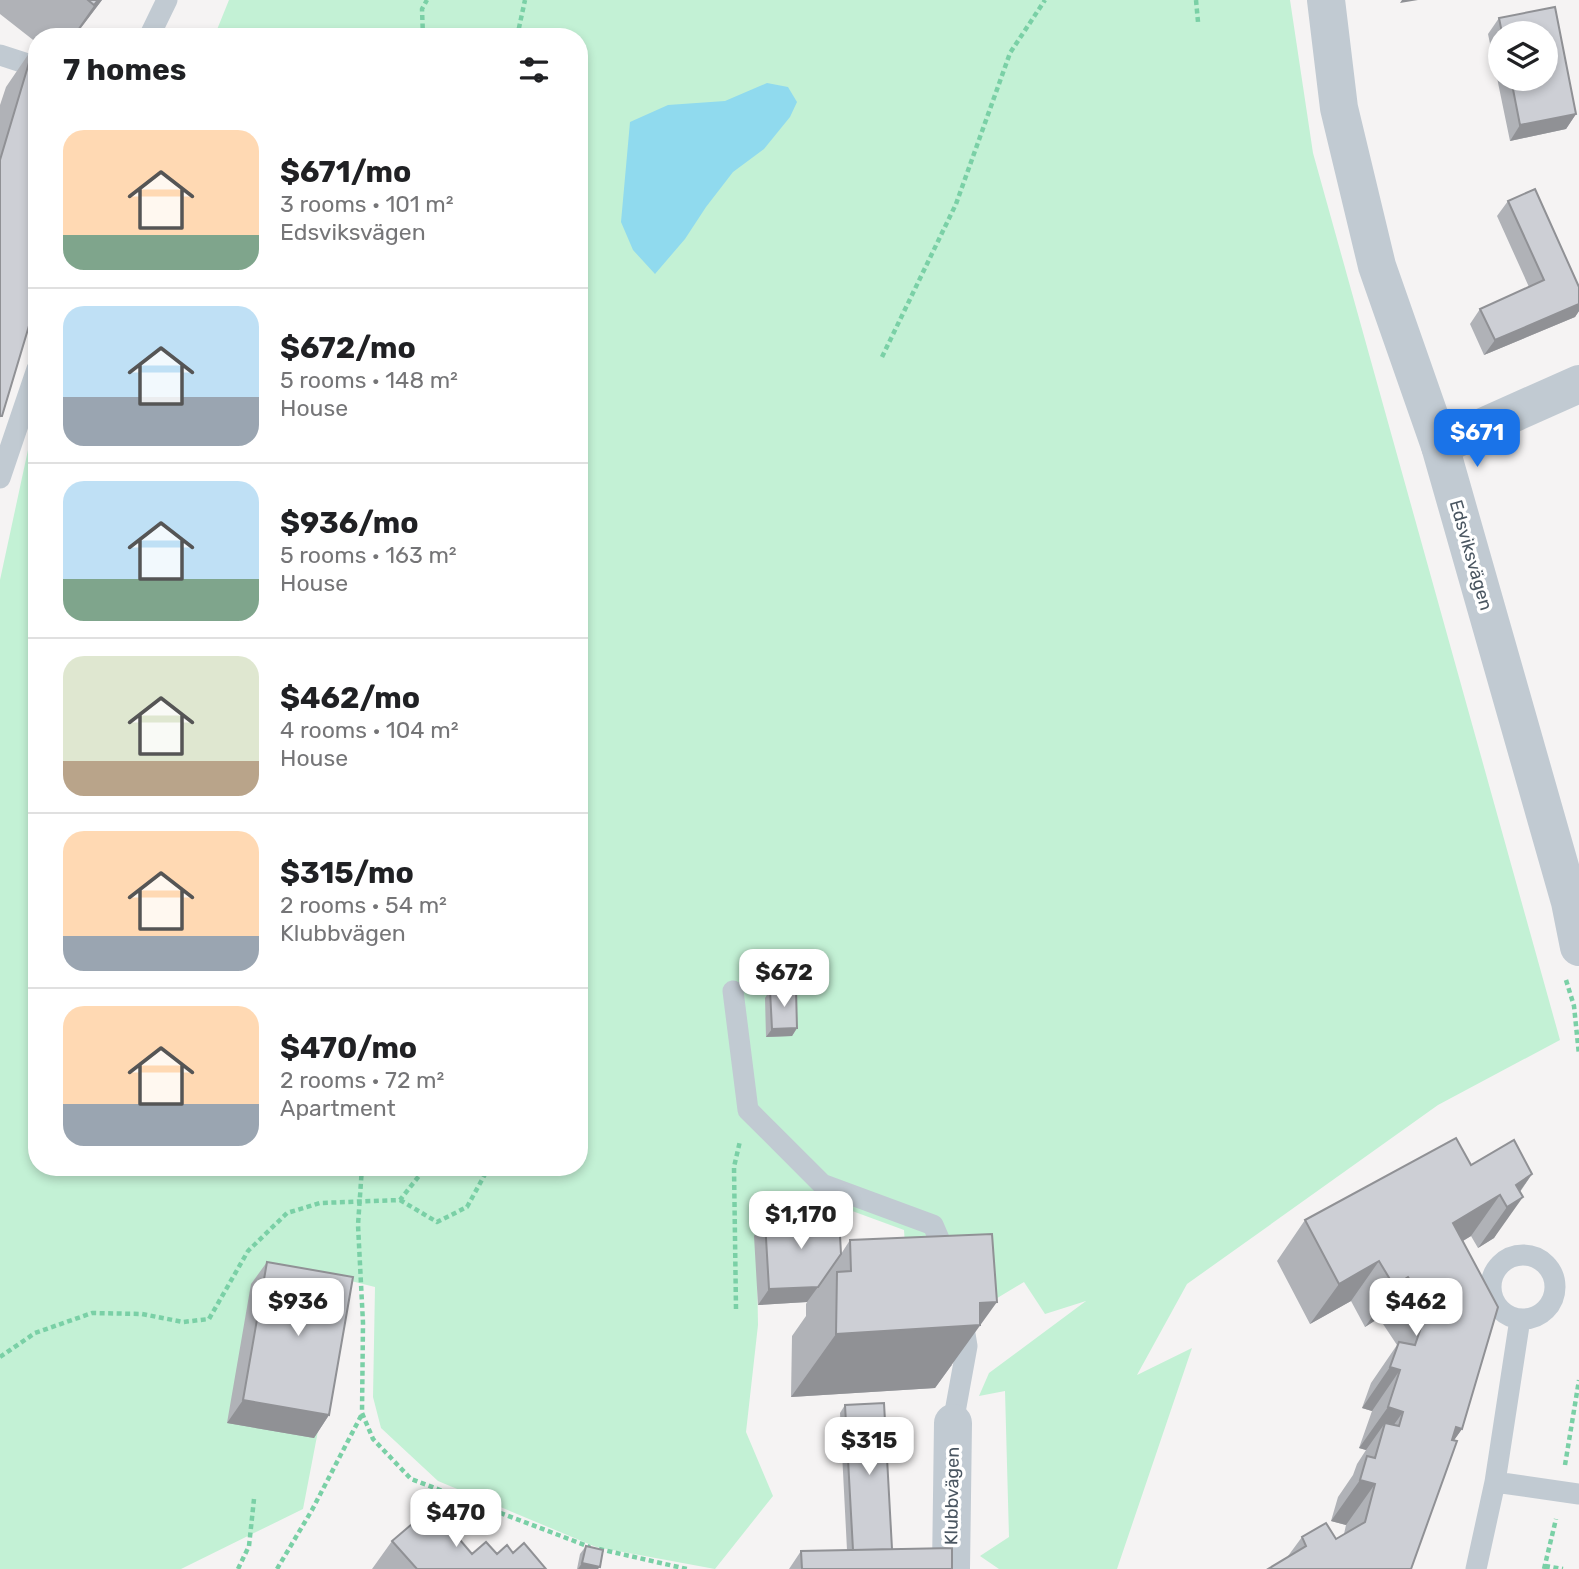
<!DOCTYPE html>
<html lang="en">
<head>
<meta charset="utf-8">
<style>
	body { margin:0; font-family:Rubik,sans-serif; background:#f6f6f6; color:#202124; height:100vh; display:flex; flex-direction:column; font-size:26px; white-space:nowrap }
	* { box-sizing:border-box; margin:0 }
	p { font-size:23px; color:#757577 }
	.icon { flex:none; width:38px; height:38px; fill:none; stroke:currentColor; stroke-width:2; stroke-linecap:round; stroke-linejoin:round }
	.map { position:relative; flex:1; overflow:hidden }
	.panel { position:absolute; left:28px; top:28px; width:560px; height:1148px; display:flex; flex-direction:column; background:#fff; border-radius:28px; box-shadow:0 4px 10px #0003 }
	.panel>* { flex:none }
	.fabs { position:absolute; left:1488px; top:21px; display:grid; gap:14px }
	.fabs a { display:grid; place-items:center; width:70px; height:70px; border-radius:50%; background:#fff; box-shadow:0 4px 10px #0003; font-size:35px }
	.price { position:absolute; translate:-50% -60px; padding:0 16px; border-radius:14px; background:#fff; color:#222; font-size:23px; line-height:46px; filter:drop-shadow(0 2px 4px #0008) }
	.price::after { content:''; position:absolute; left:50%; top:42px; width:21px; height:16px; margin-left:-10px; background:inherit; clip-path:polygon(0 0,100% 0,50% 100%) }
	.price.current { background:#1a73e8; color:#fff }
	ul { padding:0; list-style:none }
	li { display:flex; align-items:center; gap:21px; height:175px; padding:0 35px }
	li+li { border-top:2px solid #e0e0e0 }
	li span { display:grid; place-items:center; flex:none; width:196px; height:140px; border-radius:21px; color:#555 }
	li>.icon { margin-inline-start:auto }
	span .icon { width:84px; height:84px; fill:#fffc; stroke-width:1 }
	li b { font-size:30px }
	h2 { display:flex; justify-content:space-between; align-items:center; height:84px; padding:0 35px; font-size:30px }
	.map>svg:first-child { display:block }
	.green { fill:#c3f1d5 }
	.water { fill:#90daee }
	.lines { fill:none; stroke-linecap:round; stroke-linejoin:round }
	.path { stroke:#7ad0a6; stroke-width:4.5; stroke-dasharray:5 3.5; stroke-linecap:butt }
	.service { stroke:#c1cad2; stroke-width:21 }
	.minor { stroke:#c1cad2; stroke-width:38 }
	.tertiary { stroke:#c1cad2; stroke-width:38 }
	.wall { fill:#b0b2b7; fill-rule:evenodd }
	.shaded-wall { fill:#909195 }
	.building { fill:#cdcfd5; stroke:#909195; stroke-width:2 }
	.labels { text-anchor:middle; stroke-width:7; stroke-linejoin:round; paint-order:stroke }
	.street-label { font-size:18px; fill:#4a5661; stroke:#fff }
</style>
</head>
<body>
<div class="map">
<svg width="1579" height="1569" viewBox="0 0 1579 1569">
	<rect width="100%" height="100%" fill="#f5f3f3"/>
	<path class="green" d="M 229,0 L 1290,0 L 1313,153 L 1560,1040 L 1438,1105 L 1187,1284 L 1137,1375 L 1192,1348 L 1117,1569 L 999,1569 L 980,1556 L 1009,1537 L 1005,1391 L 979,1396 L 989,1373 L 1086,1301 L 1045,1314 L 1024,1282 L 994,1300 L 906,1262 L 904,1230 L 844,1208 L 756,1210 L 758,1325 L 746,1432 L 773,1496 L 715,1569 L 596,1547 L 438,1481 L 381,1428 L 373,1397 L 375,1287 L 347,1280 L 303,1509 L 181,1569 L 0,1569 L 0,580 L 31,436 L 37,432 L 37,1167 L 579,1167 L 579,37 L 214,37 Z"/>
	<path class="water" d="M 767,83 L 788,87 L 797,102 L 790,117 L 764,149 L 733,172 L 706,207 L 685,239 L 655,274 L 633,250 L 621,222 L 630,122 L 668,105 L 725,101 Z"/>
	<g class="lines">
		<path class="path" d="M 1196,0 L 1198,22
			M 423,37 L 422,9 L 427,0
			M 517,37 L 525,0
			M 882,357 L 956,204 L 1010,53 L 1045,0
			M 1566,980 L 1574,1006 L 1579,1055
			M 362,1167 L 358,1225 L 363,1323 L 362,1413 L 373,1439 L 411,1479 L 590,1547
			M 400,1200 L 437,1222 L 467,1207 L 489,1167
			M 736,1309 L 734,1167 L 740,1141
			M 0,1357 L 35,1333 L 92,1313 L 142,1314 L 183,1322 L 209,1319 L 248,1251 L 287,1213 L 320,1203 L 400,1200 L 426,1167
			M 1565,1465 L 1579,1380
			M 599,1549 L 687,1569
			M 1545,1566 L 1563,1569
			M 238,1569 L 249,1546 L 254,1499
			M 277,1569 L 312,1510 L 362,1414
			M 1544,1569 L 1556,1519"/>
		<path class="service" d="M 149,37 L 167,0
			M 0,55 L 37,67
			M 0,478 L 37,369
			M 733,991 L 748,1110 L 822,1184 L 933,1225 L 949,1262
			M1491 1287a32 32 0 1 1 64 0a32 32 0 1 1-64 0Z
			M 953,1423 L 967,1346 L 962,1316
			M 1495,1482 L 1579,1494
			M 1476,1569 L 1495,1482 L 1520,1319"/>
		<path class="minor" d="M 1440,446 L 1579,384
			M 951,1569 L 953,1423"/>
		<path class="tertiary" d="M 1326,0 L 1339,108 L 1377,266 L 1440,446 L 1570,902 L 1579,947"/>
	</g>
	<path class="wall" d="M 0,0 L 102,0 L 74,37 L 37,37 L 37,43 L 0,14 Z
		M 1555,7 L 1576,114 L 1566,129 L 1510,141 L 1488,34 L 1499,18 ZM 1500,33 L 1545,33 L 1545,79 L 1500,79 Z
		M 34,46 L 0,419 L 0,105 L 6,87 Z
		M 1508,201 L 1579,287 L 1579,311 L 1575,317 L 1484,355 L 1470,324 L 1480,309 L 1529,287 L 1497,216 Z
		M 770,990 L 797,1028 L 792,1036 L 766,1037 L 765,998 Z
		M 1471,1165 L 1532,1174 L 1520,1192 L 1494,1238 L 1478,1248 L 1471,1236 L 1463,1241 L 1462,1429 L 1454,1440 L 1411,1569 L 1288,1556 L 1302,1537 L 1336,1539 L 1344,1534 L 1346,1525 L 1331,1521 L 1338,1497 L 1353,1475 L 1357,1464 L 1366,1450 L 1359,1448 L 1372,1411 L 1362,1408 L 1371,1383 L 1397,1345 L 1379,1318 L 1365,1327 L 1351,1301 L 1310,1324 L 1277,1261 L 1305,1220 Z
		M 765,1221 L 841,1254 L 850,1240 L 952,1366 L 951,1366 L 935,1388 L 791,1397 L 792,1336 L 806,1316 L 806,1304 L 807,1302 L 758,1305 L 754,1236 Z
		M 267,1262 L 329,1415 L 314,1438 L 227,1423 L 251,1284 Z
		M 845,1405 L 892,1549 L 952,1569 L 789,1569 L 801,1551 L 847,1550 L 840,1413 Z
		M 392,1541 L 472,1554 L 513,1553 L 546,1569 L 372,1569 Z
		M 586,1546 L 598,1569 L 577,1569 L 580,1554 Z"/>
	<path class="shaded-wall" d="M 98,0 L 102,0 L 74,37 L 72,37 Z
		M 1402,0 L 1418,0 L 1400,3 Z
		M 1576,114 L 1566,129 L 1510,141 L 1520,125 Z
		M 1579,304 L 1579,311 L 1575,317 L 1484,355 L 1495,340 Z
		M 797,1028 L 792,1036 L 766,1037 L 772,1029 Z
		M 1532,1174 L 1511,1204 L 1523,1197 L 1494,1238 L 1478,1248 L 1507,1207 L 1516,1185 Z
		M 1500,1195 L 1471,1236 L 1424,1264 L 1453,1223 Z
		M 1379,1261 L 1351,1301 L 1310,1324 L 1339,1284 Z
		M 1408,1277 L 1379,1318 L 1365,1327 L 1394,1286 Z
		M 818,1287 L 807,1302 L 758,1305 L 769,1289 Z
		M 997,1302 L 935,1388 L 791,1397 L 836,1334 L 980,1303 Z
		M 1390,1367 L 1400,1370 L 1372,1411 L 1362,1408 Z
		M 243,1400 L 329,1415 L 314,1438 L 227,1423 Z
		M 1388,1407 L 1403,1412 L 1378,1447 L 1385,1423 L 1366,1450 L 1359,1448 Z
		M 1456,1427 L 1462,1429 L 1433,1470 Z
		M 1360,1480 L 1375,1484 L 1346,1525 L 1331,1521 Z
		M 582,1563 L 600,1567 L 598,1569 L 578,1569 Z"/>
	<path class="building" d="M 88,0 L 98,0 L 94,5 Z
		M 1555,7 L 1576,114 L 1520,125 L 1511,79 L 1545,79 L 1545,33 L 1502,33 L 1499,18 Z
		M 34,46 L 37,47 L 37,299 L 2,416 L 0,416 L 0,160 Z
		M 1535,189 L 1579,287 L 1579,304 L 1495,340 L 1480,309 L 1544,280 L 1508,201 Z
		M 796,989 L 797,1028 L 772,1029 L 770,990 Z
		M 1456,1138 L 1471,1165 L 1514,1140 L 1532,1174 L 1516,1185 L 1523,1197 L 1507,1207 L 1500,1195 L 1453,1223 L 1498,1307 L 1462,1429 L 1456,1427 L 1452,1440 L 1457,1441 L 1411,1569 L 1268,1569 L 1306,1546 L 1302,1537 L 1326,1523 L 1336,1539 L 1365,1522 L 1375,1484 L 1360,1480 L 1367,1456 L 1375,1458 L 1385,1423 L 1399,1426 L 1403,1412 L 1388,1407 L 1400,1370 L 1390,1367 L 1399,1342 L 1415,1345 L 1428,1307 L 1408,1277 L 1394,1286 L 1379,1261 L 1339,1284 L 1305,1220 Z
		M 839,1217 L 841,1254 L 818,1287 L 769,1289 L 765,1221 Z
		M 992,1234 L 997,1302 L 980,1303 L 980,1325 L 836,1334 L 837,1272 L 851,1271 L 850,1240 Z
		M 267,1262 L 353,1277 L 329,1415 L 243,1400 Z
		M 884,1403 L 892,1549 L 853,1550 L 845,1405 Z
		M 432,1507 L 472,1554 L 486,1542 L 497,1554 L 507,1545 L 513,1553 L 524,1543 L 546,1569 L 417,1569 L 392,1541 Z
		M 586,1546 L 603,1550 L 600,1567 L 582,1563 Z
		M 952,1548 L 952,1569 L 802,1569 L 801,1551 Z"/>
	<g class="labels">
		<g class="street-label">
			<text transform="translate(1471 555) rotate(74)" y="6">Edsviksvägen</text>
			<text transform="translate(952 1496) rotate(-89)" y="6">Klubbvägen</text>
		</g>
	</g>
</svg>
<div class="fabs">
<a><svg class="icon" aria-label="layers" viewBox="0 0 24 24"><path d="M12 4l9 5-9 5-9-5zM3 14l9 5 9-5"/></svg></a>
</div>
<b class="price current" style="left:1477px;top:469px">$671</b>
<b class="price" style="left:784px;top:1009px">$672</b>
<b class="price" style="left:801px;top:1251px">$1,170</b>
<b class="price" style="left:298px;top:1338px">$936</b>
<b class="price" style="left:1416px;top:1338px">$462</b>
<b class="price" style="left:869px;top:1477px">$315</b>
<b class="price" style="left:456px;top:1549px">$470</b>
<section class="panel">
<h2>7 homes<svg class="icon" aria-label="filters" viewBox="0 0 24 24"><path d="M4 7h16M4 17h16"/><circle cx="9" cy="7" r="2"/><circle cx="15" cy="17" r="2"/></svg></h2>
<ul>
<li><span style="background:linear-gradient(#ffd9b3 75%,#7fa58c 0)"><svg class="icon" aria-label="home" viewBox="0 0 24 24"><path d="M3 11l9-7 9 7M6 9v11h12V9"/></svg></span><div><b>$671/mo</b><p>3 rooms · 101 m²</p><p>Edsviksvägen</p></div></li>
<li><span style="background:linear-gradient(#bfe0f5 65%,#9aa5b1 0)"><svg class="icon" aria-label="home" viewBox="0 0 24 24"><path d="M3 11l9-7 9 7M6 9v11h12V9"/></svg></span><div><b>$672/mo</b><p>5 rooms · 148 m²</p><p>House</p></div></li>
<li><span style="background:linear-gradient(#bfe0f5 70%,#7fa58c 0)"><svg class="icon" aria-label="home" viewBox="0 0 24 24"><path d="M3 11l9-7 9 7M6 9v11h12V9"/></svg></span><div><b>$936/mo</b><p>5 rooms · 163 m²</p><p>House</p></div></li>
<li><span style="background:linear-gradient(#dfe7d0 75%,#b9a48a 0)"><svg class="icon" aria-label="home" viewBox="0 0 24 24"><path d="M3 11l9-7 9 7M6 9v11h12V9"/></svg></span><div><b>$462/mo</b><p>4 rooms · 104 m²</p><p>House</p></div></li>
<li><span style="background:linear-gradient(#ffd9b3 75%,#9aa5b1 0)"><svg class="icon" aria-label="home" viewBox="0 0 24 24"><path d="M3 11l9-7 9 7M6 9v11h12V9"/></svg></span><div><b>$315/mo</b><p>2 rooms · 54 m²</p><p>Klubbvägen</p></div></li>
<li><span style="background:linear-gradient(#ffd9b3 70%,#9aa5b1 0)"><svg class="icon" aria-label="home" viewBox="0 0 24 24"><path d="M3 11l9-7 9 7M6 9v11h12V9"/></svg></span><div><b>$470/mo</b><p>2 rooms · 72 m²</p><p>Apartment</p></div></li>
</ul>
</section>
</div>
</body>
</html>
